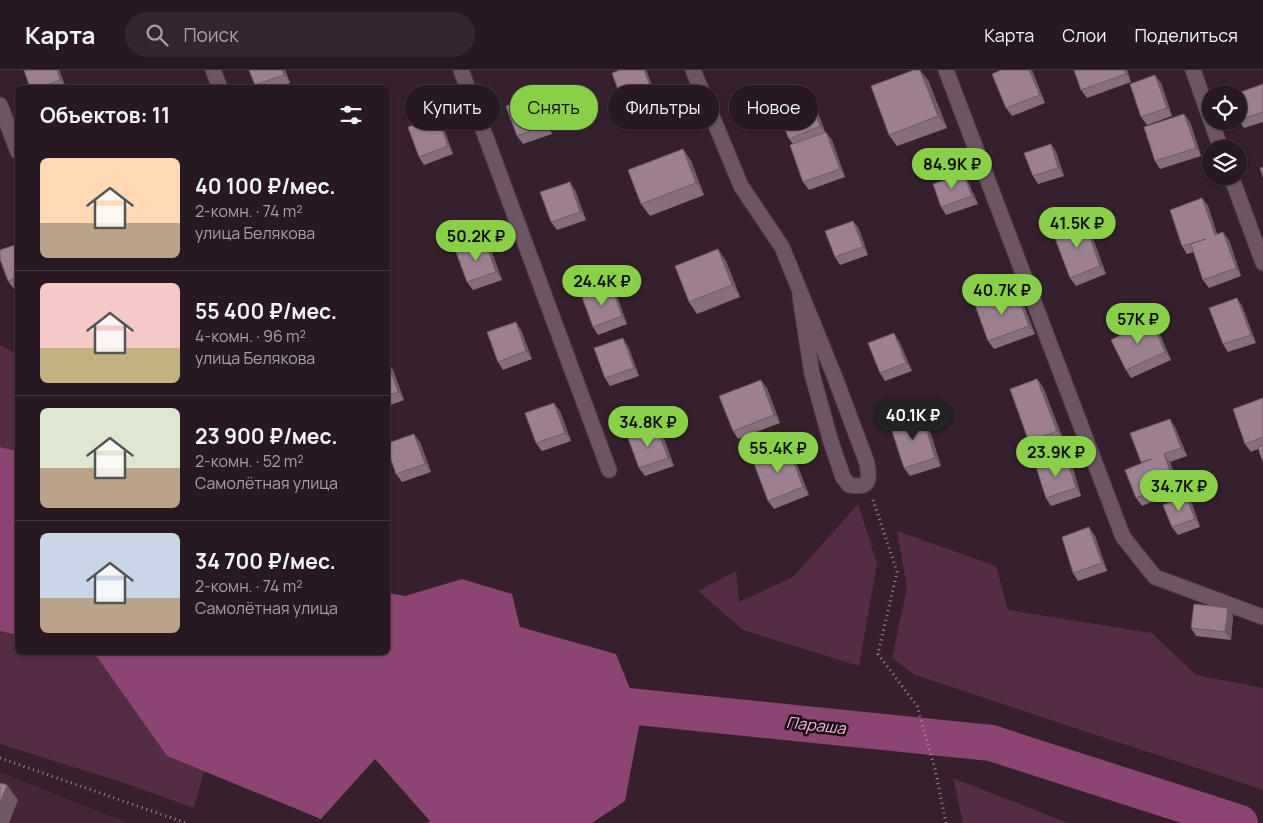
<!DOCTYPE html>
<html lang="ru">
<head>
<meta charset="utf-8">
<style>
	body { margin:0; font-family:Manrope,sans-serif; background:#34252f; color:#f1f3f6; height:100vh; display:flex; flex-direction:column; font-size:19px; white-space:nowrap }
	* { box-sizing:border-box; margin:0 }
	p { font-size:16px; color:#a5a0a5 }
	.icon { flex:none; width:28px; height:28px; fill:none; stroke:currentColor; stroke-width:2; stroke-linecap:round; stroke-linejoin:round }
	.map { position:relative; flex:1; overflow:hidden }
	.side { position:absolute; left:15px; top:15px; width:375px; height:570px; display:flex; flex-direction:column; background:#281822; border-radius:8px; box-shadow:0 1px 4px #0004,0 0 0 1px #443740 }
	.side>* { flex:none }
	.top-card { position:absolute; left:405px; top:15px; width:475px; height:45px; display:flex; gap:10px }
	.tools { position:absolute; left:1202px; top:15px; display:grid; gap:10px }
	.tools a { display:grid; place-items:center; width:45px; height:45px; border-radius:50%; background:#281822; box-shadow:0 1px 4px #0004,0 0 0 1px #443740; font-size:25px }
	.price { position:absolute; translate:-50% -42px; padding:0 11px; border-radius:18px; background:#89cf48; color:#111; font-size:16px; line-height:32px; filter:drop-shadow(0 1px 2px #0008) }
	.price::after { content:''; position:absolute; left:50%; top:30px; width:15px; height:11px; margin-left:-8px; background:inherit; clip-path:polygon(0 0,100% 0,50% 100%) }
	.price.active { background:#222; color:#fff }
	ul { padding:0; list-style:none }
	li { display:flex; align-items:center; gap:15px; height:125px; padding:0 25px }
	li+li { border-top:1px solid #443740 }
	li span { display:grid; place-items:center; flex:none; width:140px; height:100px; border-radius:8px; color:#555 }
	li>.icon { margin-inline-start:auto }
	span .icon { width:60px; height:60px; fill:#fffc; stroke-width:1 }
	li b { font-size:21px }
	h2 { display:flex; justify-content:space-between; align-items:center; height:60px; padding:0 25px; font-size:21px }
	.pill { padding:0 18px; border-radius:22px; background:#281822; box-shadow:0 1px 4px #0004,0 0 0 1px #443740; font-size:18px; line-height:45px }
	.pill.active { background:#89cf48; color:#111 }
	header { display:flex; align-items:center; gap:30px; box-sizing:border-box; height:70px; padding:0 25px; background:#281822; border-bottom:1px solid #443740 }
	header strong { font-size:24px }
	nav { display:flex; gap:28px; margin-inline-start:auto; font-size:18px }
	.search { width:350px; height:45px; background:#34252f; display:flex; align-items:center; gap:12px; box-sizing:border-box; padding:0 18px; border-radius:28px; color:#a5a0a5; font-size:19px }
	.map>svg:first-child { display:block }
	.built { fill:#432638 }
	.green { fill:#542c45 }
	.water { fill:#8c4573 }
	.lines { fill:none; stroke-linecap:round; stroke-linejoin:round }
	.river { stroke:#8c4573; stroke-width:36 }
	.street-casing { stroke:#4e3b47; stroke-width:17 }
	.path { stroke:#a18e99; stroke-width:3; stroke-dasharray:1 4; stroke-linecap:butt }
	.street { stroke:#6e5564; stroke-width:15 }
	.wall { fill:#866e7c }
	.shaded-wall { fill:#6d5a65 }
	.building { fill:#9c8090; stroke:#6d5a65 }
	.labels { text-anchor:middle; stroke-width:5; stroke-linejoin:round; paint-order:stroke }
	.water-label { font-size:16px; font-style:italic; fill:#f6b8dd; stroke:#170d13 }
</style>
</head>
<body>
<header>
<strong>Карта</strong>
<div class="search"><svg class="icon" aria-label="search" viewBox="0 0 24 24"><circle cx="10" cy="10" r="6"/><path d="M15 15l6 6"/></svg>Поиск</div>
<nav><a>Карта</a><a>Слои</a><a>Поделиться</a></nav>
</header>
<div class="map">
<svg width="1263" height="753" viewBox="0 0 1263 753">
	<rect width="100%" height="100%" fill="#36202d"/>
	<path class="built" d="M 0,702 L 128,753 L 0,753 Z"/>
	<path class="green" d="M 0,275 L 17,284 L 17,381 L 0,377 Z
		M 858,434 L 877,494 L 859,596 L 743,560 L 698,521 L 736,501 L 739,532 L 793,507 Z
		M 897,461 L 996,496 L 1008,540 L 1152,563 L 1196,605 L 1263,618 L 1263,720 L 915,605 L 892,588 L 907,518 Z
		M 0,561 L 17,565 L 18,582 L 81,583 L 97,587 L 167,686 L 204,701 L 194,738 L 121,712 L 0,674 Z
		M 953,708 L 1068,753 L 963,753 Z"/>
	<path class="water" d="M 0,377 L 17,381 L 17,565 L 0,561 Z
		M 462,509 L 512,524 L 520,557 L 616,584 L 641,646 L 625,731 L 592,753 L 427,753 L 430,751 L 375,689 L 321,749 L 167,686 L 97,587 L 81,583 L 388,582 L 388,523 L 405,526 Z"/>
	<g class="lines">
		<path class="river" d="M 589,632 L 991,673 L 1240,753"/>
		<defs>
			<path id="street" d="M 213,0 L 220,18
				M 461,0 L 609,400
				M 693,0 L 741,116 L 782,177 L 834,305 L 867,393 C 870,410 870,419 849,415 L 843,407 L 831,372 L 812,304 L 800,226
				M 946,0 L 1123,467 L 1155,507 L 1263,547
				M 1193,0 L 1221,79
				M 0,35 L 18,82
				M 1231,106 L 1263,193"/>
		</defs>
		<use href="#street" class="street-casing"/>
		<path class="path" d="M 873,430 L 897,502 L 878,584 L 917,636 L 935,699 L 946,753
			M 0,688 L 186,753"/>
		<use href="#street" class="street"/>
	</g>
	<path class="wall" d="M 59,0 L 66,18 L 30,18 Z
		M 249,0 L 285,0 L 290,13 L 277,18 L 256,18 Z
		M 620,0 L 646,0 L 655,24 L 627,36 L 621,28 Z
		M 1032,0 L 1045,33 L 1012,46 L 1006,38 Z
		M 1074,0 L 1127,0 L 1131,12 L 1087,28 L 1081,20 Z
		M 928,10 L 947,58 L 897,76 L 889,65 Z
		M 1161,13 L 1172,46 L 1147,55 L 1141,47 Z
		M 1263,14 L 1263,52 L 1244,58 L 1239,51 L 1239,24 Z
		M 813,30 L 825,62 L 832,70 L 845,107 L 809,120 L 803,112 L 793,74 L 789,69 Z
		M 541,34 L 552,64 L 523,74 L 517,66 Z
		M 1184,44 L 1190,52 L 1201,86 L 1160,99 L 1155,91 Z
		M 442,54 L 453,84 L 424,95 L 419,87 Z
		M 1051,74 L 1056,82 L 1064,106 L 1038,114 L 1033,106 Z
		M 683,79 L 691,91 L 704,125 L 650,146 L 641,134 Z
		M 963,104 L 968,112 L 978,134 L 946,145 L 941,137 Z
		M 575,120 L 586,150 L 557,160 L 551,152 Z
		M 1202,128 L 1208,136 L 1217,164 L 1229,170 L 1241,206 L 1209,218 L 1203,210 L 1194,182 L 1187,184 L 1182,176 Z
		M 1084,150 L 1089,158 L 1106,204 L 1076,216 L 1070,208 Z
		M 853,151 L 859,159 L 868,185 L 840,195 L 835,187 Z
		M 18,174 L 18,218 L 14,219 L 8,211 Z
		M 718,179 L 726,191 L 740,227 L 697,244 L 689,232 Z
		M 491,180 L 502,210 L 473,220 L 467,212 Z
		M 616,224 L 627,254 L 598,265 L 593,257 Z
		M 1021,228 L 1035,264 L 994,279 L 988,271 Z
		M 1237,228 L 1242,236 L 1256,273 L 1228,282 L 1223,274 Z
		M 1151,250 L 1157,258 L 1171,290 L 1131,308 L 1126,300 Z
		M 521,260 L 532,289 L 503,300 L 498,292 Z
		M 899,271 L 912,301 L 885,311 L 880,303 Z
		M 628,276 L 639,306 L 610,316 L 605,308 Z
		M 388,293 L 393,300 L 404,330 L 388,336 Z
		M 1037,309 L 1043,317 L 1063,369 L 1034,380 L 1029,372 Z
		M 767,318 L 780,353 L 738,369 L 733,361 Z
		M 1263,328 L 1263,392 L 1258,379 L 1251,382 L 1245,374 Z
		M 560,341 L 571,371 L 542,381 L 536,373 Z
		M 927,352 L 941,396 L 910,406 L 904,398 Z
		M 1175,357 L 1187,386 L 1170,392 L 1180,420 L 1142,436 L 1136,428 L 1142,393 L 1141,392 Z
		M 663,366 L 674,396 L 645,406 L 639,398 Z
		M 420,372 L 431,402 L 402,412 L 396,404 Z
		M 788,377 L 793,385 L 809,425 L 774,439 L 768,431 Z
		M 1066,387 L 1072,395 L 1081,426 L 1051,436 L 1046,428 Z
		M 1192,434 L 1200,457 L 1178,465 L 1172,457 Z
		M 1089,457 L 1095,466 L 1107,501 L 1078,511 L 1073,503 Z
		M 1228,538 L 1233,546 L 1231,570 L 1196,566 L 1191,558 Z"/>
	<path class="shaded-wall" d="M 57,0 L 59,0 L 66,18 L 60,10 Z
		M 282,0 L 285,0 L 290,13 L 284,5 Z
		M 644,0 L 646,0 L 655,24 L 650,16 Z
		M 920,0 L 928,10 L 947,58 L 938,46 Z
		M 1029,0 L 1032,0 L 1045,33 L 1040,25 Z
		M 1124,0 L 1127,0 L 1131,12 L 1126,4 Z
		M 1155,5 L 1161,13 L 1172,46 L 1167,38 Z
		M 807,22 L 813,30 L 826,64 L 820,56 Z
		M 536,26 L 541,34 L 552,64 L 546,56 Z
		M 1184,44 L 1190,52 L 1201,86 L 1196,78 Z
		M 437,46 L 442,54 L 453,84 L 448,76 Z
		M 826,62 L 832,70 L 845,107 L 840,99 Z
		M 1051,74 L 1056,82 L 1064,106 L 1058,98 Z
		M 683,79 L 691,91 L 704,125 L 696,113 Z
		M 963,104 L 968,112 L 978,134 L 972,126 Z
		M 570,112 L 575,120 L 586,150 L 580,142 Z
		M 1202,128 L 1208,136 L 1220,173 L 1215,165 Z
		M 1084,150 L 1089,158 L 1106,204 L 1100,196 Z
		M 853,151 L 859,159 L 868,185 L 863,177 Z
		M 1223,162 L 1229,170 L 1241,206 L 1236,198 Z
		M 485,172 L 491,180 L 502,210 L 496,202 Z
		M 718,179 L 726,191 L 740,227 L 732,215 Z
		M 611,216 L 616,224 L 627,254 L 622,246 Z
		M 1015,220 L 1021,228 L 1035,264 L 1029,256 Z
		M 1237,228 L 1242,236 L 1256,273 L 1251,265 Z
		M 1151,250 L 1157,258 L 1171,290 L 1165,282 Z
		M 516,252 L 521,260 L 532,289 L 526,281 Z
		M 894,263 L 899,271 L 912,301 L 906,293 Z
		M 623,268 L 628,276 L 639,306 L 634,298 Z
		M 388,293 L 393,300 L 404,330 L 398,322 Z
		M 1037,309 L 1043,317 L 1063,369 L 1057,361 Z
		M 761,310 L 767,318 L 780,353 L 774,345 Z
		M 554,333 L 560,341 L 571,371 L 565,363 Z
		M 922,344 L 927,352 L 941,396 L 935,388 Z
		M 1170,349 L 1175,357 L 1187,386 L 1181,378 Z
		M 657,358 L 663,366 L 674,396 L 668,388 Z
		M 414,364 L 420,372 L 431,402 L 425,394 Z
		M 788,377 L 793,385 L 809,425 L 803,417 Z
		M 1164,384 L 1170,392 L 1180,420 L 1174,412 Z
		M 1066,387 L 1072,395 L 1081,426 L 1076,418 Z
		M 1186,426 L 1192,434 L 1200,457 L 1195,449 Z
		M 1089,457 L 1095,466 L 1107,501 L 1102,493 Z
		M 1228,538 L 1233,546 L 1231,570 L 1225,562 Z
		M 7,715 L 18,730 L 9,753 L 0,753 L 0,733 Z"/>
	<path class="building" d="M 24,0 L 57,0 L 60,10 L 39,18 L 30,18 Z
		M 249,0 L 282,0 L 284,5 L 255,15 Z
		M 620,0 L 644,0 L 650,16 L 621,28 L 612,3 Z
		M 914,0 L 920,0 L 938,46 L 889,65 L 871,16 Z
		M 1001,0 L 1029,0 L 1040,25 L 1006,38 L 992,4 Z
		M 1074,0 L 1124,0 L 1126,4 L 1081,20 Z
		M 1155,5 L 1167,38 L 1141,47 L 1130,14 Z
		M 1263,14 L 1263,42 L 1239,50 L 1239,24 L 1235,24 Z
		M 807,22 L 820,56 L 789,69 L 775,35 Z
		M 536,26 L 546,56 L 517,66 L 506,36 Z
		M 1184,44 L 1196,78 L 1155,91 L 1144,57 Z
		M 437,46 L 448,76 L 419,87 L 408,57 Z
		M 826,62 L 840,99 L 803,112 L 790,75 Z
		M 1051,74 L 1058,98 L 1033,106 L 1024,83 Z
		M 683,79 L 696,113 L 641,134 L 628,100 Z
		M 1263,97 L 1263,107 L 1260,98 Z
		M 963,104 L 972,126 L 941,137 L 933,114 Z
		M 570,112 L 580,142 L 551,152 L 540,122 Z
		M 1202,128 L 1215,165 L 1223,162 L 1236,198 L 1203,210 L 1191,174 L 1206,169 L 1182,176 L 1170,140 Z
		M 1084,150 L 1100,196 L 1070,208 L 1053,163 Z
		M 853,151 L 863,177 L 835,187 L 825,161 Z
		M 485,172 L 496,202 L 467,212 L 456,182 Z
		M 18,174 L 18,207 L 8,211 L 0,189 L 0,180 Z
		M 718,179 L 732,215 L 689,232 L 675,196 Z
		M 611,216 L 622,246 L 593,257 L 582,227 Z
		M 1015,220 L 1029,256 L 988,271 L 975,235 Z
		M 1237,228 L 1251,265 L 1223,274 L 1209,238 Z
		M 1151,250 L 1165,282 L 1126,300 L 1111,270 Z
		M 516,252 L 526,281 L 498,292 L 487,262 Z
		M 894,263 L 906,293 L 880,303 L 868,273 Z
		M 623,268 L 634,298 L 605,308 L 594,278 Z
		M 388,293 L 398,322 L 388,326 Z
		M 1037,309 L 1057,361 L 1029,372 L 1010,319 Z
		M 761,310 L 774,345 L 733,361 L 719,326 Z
		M 1263,328 L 1263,367 L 1245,374 L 1233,339 Z
		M 554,333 L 565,363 L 536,373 L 525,343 Z
		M 922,344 L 935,388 L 904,398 L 890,355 Z
		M 1170,349 L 1181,378 L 1164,384 L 1174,412 L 1136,428 L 1125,400 L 1152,389 L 1141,392 L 1130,363 Z
		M 657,358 L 668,388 L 639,398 L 628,368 Z
		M 414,364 L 425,394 L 396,404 L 388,381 L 388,373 Z
		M 1263,375 L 1263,392 L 1258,377 Z
		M 788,377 L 803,417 L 768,431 L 753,391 Z
		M 1066,387 L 1076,418 L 1046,428 L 1036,397 Z
		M 1186,426 L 1195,449 L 1172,457 L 1163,435 Z
		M 1089,457 L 1102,493 L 1073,503 L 1062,467 Z
		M 1194,534 L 1228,538 L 1225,562 L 1191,558 Z
		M 0,713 L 7,715 L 0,733 Z"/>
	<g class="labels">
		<g class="water-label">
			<text transform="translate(816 655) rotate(6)" y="6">Параша</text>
		</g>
	</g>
</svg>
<div class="tools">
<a><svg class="icon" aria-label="locate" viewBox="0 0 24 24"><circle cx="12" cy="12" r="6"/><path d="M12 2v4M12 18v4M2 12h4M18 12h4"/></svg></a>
<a><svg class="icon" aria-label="layers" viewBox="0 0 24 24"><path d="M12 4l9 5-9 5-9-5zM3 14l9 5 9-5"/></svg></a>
</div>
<b class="price" style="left:952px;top:120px">84.9K ₽</b>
<b class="price" style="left:1077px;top:179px">41.5K ₽</b>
<b class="price" style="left:476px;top:192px">50.2K ₽</b>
<b class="price" style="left:602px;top:237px">24.4K ₽</b>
<b class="price" style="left:1002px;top:246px">40.7K ₽</b>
<b class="price" style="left:1138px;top:275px">57K ₽</b>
<b class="price active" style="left:913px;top:371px">40.1K ₽</b>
<b class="price" style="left:648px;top:378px">34.8K ₽</b>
<b class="price" style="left:778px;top:404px">55.4K ₽</b>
<b class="price" style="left:1056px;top:408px">23.9K ₽</b>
<b class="price" style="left:1179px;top:442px">34.7K ₽</b>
<div class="top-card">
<a class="pill">Купить</a>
<a class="pill active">Снять</a>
<a class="pill">Фильтры</a>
<a class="pill">Новое</a>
</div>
<section class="side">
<h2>Объектов: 11<svg class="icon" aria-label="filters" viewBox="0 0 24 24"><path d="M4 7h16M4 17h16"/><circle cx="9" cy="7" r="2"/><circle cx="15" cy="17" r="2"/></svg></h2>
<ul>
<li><span style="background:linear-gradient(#ffd9b3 65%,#b9a48a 0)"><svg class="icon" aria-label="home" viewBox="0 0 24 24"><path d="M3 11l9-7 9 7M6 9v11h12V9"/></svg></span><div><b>40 100 ₽/мес.</b><p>2-комн. · 74 m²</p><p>улица Белякова</p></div></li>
<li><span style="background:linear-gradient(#f6c9c9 65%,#c2b280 0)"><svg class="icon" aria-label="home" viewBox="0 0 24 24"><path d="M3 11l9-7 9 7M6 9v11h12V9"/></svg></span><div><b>55 400 ₽/мес.</b><p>4-комн. · 96 m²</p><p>улица Белякова</p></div></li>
<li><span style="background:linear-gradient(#dfe7d0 60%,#b9a48a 0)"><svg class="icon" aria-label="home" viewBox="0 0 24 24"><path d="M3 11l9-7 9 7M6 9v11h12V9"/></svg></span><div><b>23 900 ₽/мес.</b><p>2-комн. · 52 m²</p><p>Самолётная улица</p></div></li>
<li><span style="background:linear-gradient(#c9d6e8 65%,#b9a48a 0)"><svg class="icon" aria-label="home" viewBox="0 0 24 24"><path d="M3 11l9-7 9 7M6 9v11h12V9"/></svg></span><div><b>34 700 ₽/мес.</b><p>2-комн. · 74 m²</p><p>Самолётная улица</p></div></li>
</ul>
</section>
</div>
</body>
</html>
